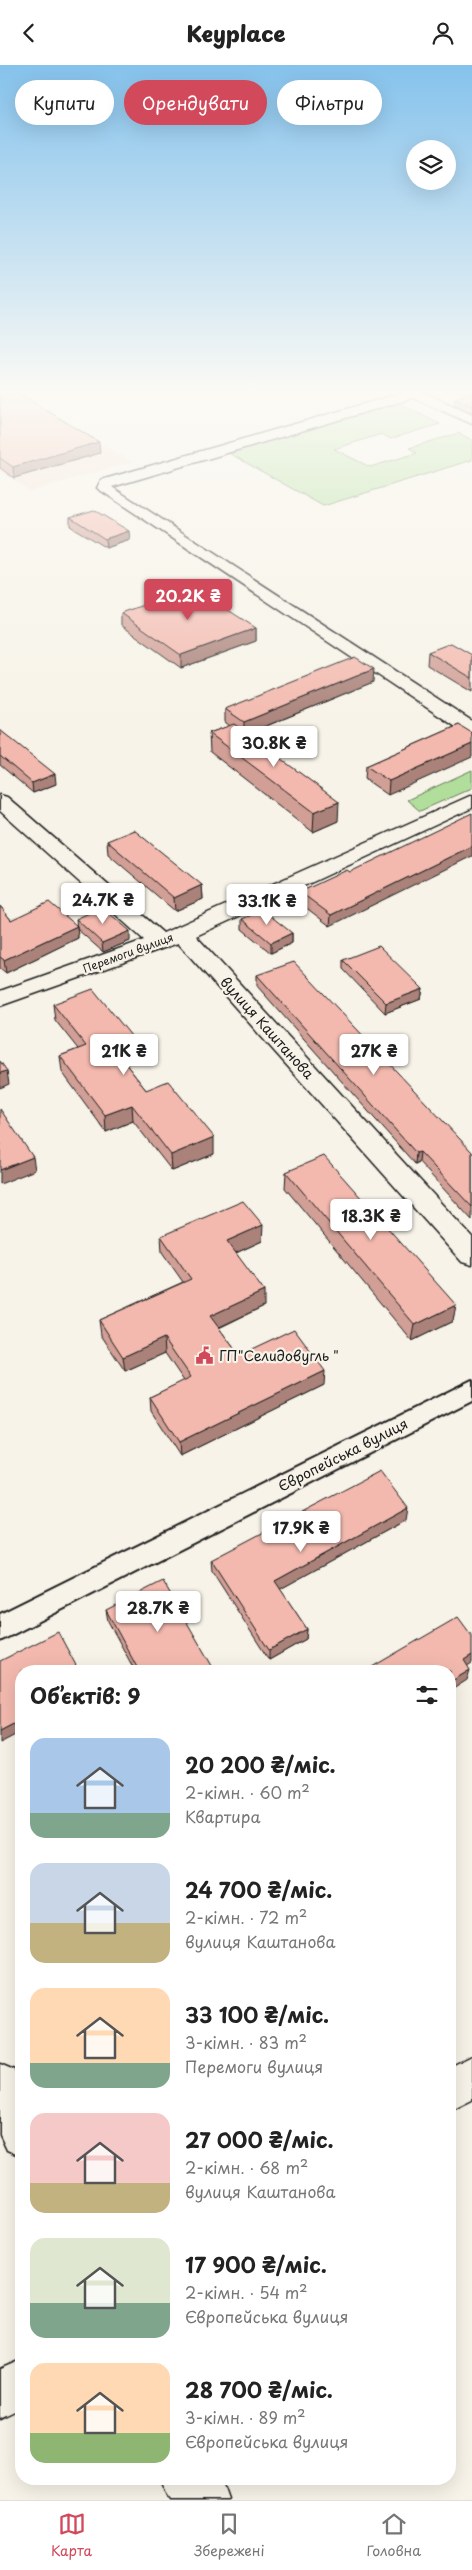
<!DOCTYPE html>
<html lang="uk">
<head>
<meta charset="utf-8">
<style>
	body { margin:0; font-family:"Playpen Sans",sans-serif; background:#f6f6f6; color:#222; height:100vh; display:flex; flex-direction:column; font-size:19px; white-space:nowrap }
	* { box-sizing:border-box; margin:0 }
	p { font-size:16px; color:#767676 }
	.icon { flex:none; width:28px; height:28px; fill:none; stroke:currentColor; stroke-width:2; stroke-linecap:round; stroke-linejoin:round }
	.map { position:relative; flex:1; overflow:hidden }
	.drawer { position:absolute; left:15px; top:1600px; width:441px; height:820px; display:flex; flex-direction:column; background:#fff; border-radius:20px; box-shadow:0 5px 20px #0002 }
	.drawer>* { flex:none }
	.banner { position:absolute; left:15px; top:15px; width:442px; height:45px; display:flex; gap:10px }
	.controls { position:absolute; left:406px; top:75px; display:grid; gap:10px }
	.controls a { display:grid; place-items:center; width:50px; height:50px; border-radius:50%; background:#fff; box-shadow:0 5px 20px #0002; font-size:25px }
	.price { position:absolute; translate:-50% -42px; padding:0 11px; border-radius:5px; background:#fff; color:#222; font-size:16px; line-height:32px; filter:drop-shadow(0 1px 2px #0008) }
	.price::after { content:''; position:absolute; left:50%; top:30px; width:15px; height:11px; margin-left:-8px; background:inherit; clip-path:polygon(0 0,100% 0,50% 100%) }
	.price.on { background:#d1495b; color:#fff }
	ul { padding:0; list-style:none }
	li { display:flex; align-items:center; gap:15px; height:125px; padding:0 15px }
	li span { display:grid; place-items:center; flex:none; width:140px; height:100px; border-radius:15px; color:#555 }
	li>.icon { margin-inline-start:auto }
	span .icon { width:60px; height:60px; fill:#fffc; stroke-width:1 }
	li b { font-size:21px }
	h2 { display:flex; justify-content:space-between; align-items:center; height:60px; padding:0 15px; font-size:21px }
	.tag { padding:0 18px; border-radius:22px; background:#fff; box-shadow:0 5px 20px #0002; font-size:18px; line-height:45px }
	.tag.on { background:#d1495b; color:#fff }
	header { display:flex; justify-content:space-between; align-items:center; height:65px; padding:0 15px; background:#fff; font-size:22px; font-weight:800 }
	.dock { display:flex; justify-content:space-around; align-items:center; height:70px; border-top:1px solid #e0e0e0; background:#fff; font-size:14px; color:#767676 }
	.dock a { display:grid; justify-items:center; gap:2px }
	.dock .on { color:#d1495b }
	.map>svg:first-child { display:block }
	.built { fill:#f6e2d7 }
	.green { fill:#b2de9c; stroke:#677d5c }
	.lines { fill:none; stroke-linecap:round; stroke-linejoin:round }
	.pedestrian-casing { stroke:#1c1c1c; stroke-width:4 }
	.minor-casing { stroke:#1c1c1c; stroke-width:3 }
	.pedestrian { fill:#f7f3e8; fill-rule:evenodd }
	.minor { fill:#f7f3e8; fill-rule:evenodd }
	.wall { fill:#d19f96; stroke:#1c1c1c }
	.shaded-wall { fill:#aa827a; stroke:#1c1c1c }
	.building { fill:#f3b9ae; stroke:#1c1c1c }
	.labels { text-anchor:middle; stroke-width:4.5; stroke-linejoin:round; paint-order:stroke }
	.far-street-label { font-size:11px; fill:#1c1c1c; stroke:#f7f3e8 }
	.street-label { font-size:14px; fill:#1c1c1c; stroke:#f7f3e8 }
	.poi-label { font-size:14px; fill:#1c1c1c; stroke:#f7f3e8; text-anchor:start }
</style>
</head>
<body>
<header><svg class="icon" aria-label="back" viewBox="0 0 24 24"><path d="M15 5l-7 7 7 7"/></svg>Keyplace<svg class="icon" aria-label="person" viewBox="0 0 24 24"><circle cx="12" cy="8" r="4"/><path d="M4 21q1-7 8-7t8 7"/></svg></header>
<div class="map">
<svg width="472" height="2435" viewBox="0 0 472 2435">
	<rect width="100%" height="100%" fill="#f7f3e8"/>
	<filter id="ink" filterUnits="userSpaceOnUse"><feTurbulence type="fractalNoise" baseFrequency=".02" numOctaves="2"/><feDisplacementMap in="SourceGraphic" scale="10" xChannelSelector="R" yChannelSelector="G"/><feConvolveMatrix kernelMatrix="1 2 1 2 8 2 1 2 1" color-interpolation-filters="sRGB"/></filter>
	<g filter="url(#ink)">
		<path class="built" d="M 0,324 L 9,324 L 132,397 L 30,426 L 0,406 Z"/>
		<path class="green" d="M 398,338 L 440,359 L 390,374 L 382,369 L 334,384 L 370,402 L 417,388 L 409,383 L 459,368 L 472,375 L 472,395 L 323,441 L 227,387 Z
			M 472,705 L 472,723 L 420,746 L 407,735 Z"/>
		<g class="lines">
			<defs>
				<path id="pedestrian" d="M 472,1315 L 472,1336 L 0,1576 L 0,1549 Z"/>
				<path id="minor" d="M 398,324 L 420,325 L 472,350 L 472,359 L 413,333 L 112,422 L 472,656 L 472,670 L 465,668 L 97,423 L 101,415 L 402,328 Z
					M 0,730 L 7,732 L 163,868 L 472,730 L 472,743 L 196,871 L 472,1172 L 472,1200 L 462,1197 L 178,878 L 0,941 L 0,926 L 144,875 L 0,746 Z
					M 472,1991 L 472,2035 L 450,2046 L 450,2002 Z
					M 0,1999 L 14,2005 L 21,2022 L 21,2091 L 7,2085 L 0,2070 Z
					M 21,2295 L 21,2343 L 0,2353 L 0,2304 Z
					M 160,2414 L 217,2414 L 222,2418 L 228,2435 L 171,2435 L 167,2430 Z"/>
			</defs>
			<use href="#pedestrian" class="pedestrian-casing"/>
			<use href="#minor" class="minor-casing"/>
			<use href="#pedestrian" class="pedestrian"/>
			<use href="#minor" class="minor"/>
		</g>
		<path class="wall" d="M 472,327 L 472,348 L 454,339 L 455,333 Z
			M 0,331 L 100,388 L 14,413 L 0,403 Z
			M 70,452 L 130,475 L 106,483 L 70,461 Z
			M 121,548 L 256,563 L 256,576 L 181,603 L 121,560 Z
			M 428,587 L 472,590 L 472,627 L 427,600 Z
			M 373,617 L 247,669 L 338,756 L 313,767 L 210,687 L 209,668 L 230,661 L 225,657 L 225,644 Z
			M 459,660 L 388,730 L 365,714 L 366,701 Z
			M 0,665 L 56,719 L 33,728 L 0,700 Z
			M 107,776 L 202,820 L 203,834 L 175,846 L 108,789 Z
			M 350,807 L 330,861 L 300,838 L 300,827 Z
			M 0,841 L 11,855 L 77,861 L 78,873 L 6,908 L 0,903 Z
			M 76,854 L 130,876 L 103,887 L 77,864 Z
			M 242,854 L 292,868 L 292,878 L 271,888 L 242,864 Z
			M 343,895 L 423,924 L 421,934 L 385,948 L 343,904 Z
			M 257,910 L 472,1087 L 472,1155 L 419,1097 L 415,1099 L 257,921 Z
			M 53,939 L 132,972 L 133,988 L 121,993 L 146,1025 L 214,1089 L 172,1106 L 133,1056 L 106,1067 L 62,1007 L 60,991 L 78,984 L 55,955 Z
			M 286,1107 L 456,1240 L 453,1256 L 412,1276 L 285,1123 Z
			M 161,1171 L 262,1176 L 236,1188 L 264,1241 L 219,1263 L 239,1290 L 324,1320 L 180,1391 L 151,1346 L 150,1332 L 184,1316 L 165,1288 L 125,1306 L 101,1270 L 99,1255 L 183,1217 L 162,1187 Z
			M 406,1455 L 280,1524 L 307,1564 L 306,1574 L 269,1595 L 212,1506 L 211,1495 Z
			M 106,1545 L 215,1606 L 135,1606 L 108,1556 Z"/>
		<path class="shaded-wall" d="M 99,377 L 100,388 L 14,413 L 13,402 Z
			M 129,466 L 130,475 L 106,483 L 105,474 Z
			M 256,563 L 256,576 L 181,603 L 181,590 Z
			M 374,604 L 373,617 L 244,670 L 244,657 Z
			M 472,679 L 472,692 L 388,730 L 389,716 Z
			M 55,709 L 56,719 L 33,728 L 32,718 Z
			M 339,737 L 338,756 L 313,767 L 314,747 Z
			M 472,781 L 472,791 L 330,861 L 331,850 Z
			M 202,820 L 203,834 L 175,846 L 174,833 Z
			M 77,861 L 78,873 L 6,908 L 4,895 Z
			M 130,866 L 130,876 L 103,887 L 102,878 Z
			M 292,868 L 292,878 L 271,888 L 271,878 Z
			M 423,924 L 421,934 L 385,948 L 386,938 Z
			M 132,972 L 133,988 L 112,996 L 111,980 Z
			M 7,1006 L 9,1019 L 0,1023 L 0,1008 Z
			M 132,1040 L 133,1056 L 106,1067 L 105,1050 Z
			M 214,1072 L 214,1089 L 172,1106 L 171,1090 Z
			M 420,1087 L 419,1097 L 415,1099 L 416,1088 Z
			M 33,1092 L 35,1105 L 0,1119 L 0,1105 Z
			M 263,1160 L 262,1176 L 227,1192 L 227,1176 Z
			M 264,1226 L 264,1241 L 211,1266 L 210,1251 Z
			M 456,1240 L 453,1256 L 412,1276 L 415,1260 Z
			M 164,1273 L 165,1288 L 125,1306 L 123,1292 Z
			M 325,1306 L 324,1320 L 180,1391 L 179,1377 Z
			M 408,1443 L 406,1455 L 275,1527 L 275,1516 Z
			M 307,1564 L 306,1574 L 269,1595 L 269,1585 Z
			M 472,1590 L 472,1598 L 461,1605 L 464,1595 Z
			M 470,1605 L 467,1615 L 450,1626 L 450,1617 Z
			M 21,1655 L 21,1667 L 0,1678 L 0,1666 Z"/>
		<path class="building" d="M 16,327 L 99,377 L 13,402 L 0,393 L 0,331 Z
			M 472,327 L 472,341 L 455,333 Z
			M 94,445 L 129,466 L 105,474 L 70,452 Z
			M 194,523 L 256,563 L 181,590 L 121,548 Z
			M 451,578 L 472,590 L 472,613 L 428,587 Z
			M 355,592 L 374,604 L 244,657 L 225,644 Z
			M 234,659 L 339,737 L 314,747 L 209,668 Z
			M 459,660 L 472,668 L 472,679 L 389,716 L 366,701 Z
			M 0,665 L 55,709 L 32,718 L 0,691 Z
			M 472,748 L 472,781 L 331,850 L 300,827 L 347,805 L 350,807 Z
			M 134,765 L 202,820 L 174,833 L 107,776 Z
			M 49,837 L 77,861 L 4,895 L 0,892 L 0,841 L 11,855 Z
			M 102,842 L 130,866 L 102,878 L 76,854 Z
			M 263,845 L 292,868 L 271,878 L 242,854 Z
			M 379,881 L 423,924 L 386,938 L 343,895 Z
			M 294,897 L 472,1087 L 472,1142 L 420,1087 L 416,1088 L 257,910 Z
			M 93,924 L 132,972 L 111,980 L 146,1025 L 168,1016 L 214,1072 L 171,1090 L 132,1040 L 105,1050 L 60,991 L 86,981 L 53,939 Z
			M 0,996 L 7,1006 L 0,1008 Z
			M 0,1044 L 33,1092 L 0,1105 Z
			M 324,1091 L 456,1240 L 415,1260 L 286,1107 Z
			M 243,1136 L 263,1160 L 227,1176 L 264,1226 L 210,1251 L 239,1290 L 294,1264 L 325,1306 L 179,1377 L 150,1332 L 191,1312 L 164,1273 L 123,1292 L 99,1255 L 191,1214 L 161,1171 Z
			M 380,1406 L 408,1443 L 275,1516 L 307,1564 L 269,1585 L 211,1495 Z
			M 163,1516 L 215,1606 L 139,1606 L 106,1545 Z
			M 458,1552 L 472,1571 L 472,1590 L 464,1595 L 470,1605 L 450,1617 L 450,1606 L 375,1606 L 372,1602 Z
			M 58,1567 L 79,1606 L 21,1606 L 21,1655 L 0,1666 L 0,1596 Z"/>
	</g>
	<linearGradient id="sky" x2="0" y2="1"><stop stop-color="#85c2ec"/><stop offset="0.49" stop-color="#fbfaf5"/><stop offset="1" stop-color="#fbfaf5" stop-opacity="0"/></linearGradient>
	<rect width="472" height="665" fill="url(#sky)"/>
	<defs>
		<symbol id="civic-bare" viewBox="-9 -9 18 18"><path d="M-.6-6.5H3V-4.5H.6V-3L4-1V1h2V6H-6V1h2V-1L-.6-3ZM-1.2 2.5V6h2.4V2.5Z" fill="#d1495b" stroke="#f7f3e8" stroke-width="2.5" paint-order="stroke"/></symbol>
	</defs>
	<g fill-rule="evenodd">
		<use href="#civic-bare" x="192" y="1278" width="25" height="25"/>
	</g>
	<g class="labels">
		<g class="far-street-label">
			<text transform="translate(128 888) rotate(-20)" y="4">Перемоги вулиця</text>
		</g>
		<g class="street-label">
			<text transform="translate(267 963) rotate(48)" y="5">вулиця Каштанова</text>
			<text transform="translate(343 1390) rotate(-27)" y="5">Європейська вулиця</text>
		</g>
		<g class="poi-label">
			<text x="219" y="1296">ГП"Селидовугль "</text>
		</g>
	</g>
</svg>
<div class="controls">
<a><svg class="icon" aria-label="layers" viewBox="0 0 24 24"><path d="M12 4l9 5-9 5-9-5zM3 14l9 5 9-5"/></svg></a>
</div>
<b class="price on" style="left:188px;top:556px">20.2K ₴</b>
<b class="price" style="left:274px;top:703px">30.8K ₴</b>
<b class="price" style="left:103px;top:860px">24.7K ₴</b>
<b class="price" style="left:267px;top:861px">33.1K ₴</b>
<b class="price" style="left:124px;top:1011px">21K ₴</b>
<b class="price" style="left:374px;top:1011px">27K ₴</b>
<b class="price" style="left:371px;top:1176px">18.3K ₴</b>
<b class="price" style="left:301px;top:1488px">17.9K ₴</b>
<b class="price" style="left:158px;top:1568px">28.7K ₴</b>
<div class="banner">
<a class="tag">Купити</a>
<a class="tag on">Орендувати</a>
<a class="tag">Фільтри</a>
</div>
<section class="drawer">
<h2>Об’єктів: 9<svg class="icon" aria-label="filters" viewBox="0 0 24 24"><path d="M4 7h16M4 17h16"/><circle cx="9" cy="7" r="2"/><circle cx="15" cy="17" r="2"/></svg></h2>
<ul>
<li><span style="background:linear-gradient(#a9c7e8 75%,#7fa58c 0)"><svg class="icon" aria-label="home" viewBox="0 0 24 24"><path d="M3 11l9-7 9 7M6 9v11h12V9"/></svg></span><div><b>20 200 ₴/міс.</b><p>2-кімн. · 60 m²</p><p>Квартира</p></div></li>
<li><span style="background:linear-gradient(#c9d6e8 60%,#c2b280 0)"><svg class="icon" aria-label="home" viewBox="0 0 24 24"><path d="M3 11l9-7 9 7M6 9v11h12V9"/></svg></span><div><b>24 700 ₴/міс.</b><p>2-кімн. · 72 m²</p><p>вулиця Каштанова</p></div></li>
<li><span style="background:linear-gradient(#ffd9b3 75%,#7fa58c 0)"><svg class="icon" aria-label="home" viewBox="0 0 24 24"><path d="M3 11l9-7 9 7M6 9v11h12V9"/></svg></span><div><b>33 100 ₴/міс.</b><p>3-кімн. · 83 m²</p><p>Перемоги вулиця</p></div></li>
<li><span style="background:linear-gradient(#f6c9c9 70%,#c2b280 0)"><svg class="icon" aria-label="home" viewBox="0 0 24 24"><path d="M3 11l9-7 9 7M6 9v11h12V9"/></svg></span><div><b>27 000 ₴/міс.</b><p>2-кімн. · 68 m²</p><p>вулиця Каштанова</p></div></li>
<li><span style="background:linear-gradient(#dfe7d0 65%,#7fa58c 0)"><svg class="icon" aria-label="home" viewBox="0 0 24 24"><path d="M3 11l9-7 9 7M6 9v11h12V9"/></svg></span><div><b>17 900 ₴/міс.</b><p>2-кімн. · 54 m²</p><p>Європейська вулиця</p></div></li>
<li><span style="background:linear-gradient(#ffd9b3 70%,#8fb573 0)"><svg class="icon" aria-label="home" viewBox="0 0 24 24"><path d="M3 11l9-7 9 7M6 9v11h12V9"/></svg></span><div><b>28 700 ₴/міс.</b><p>3-кімн. · 89 m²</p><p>Європейська вулиця</p></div></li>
</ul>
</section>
</div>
<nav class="dock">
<a class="on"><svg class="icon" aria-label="map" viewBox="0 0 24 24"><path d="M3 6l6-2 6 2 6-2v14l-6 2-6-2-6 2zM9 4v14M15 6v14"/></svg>Карта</a>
<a><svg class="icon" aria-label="saved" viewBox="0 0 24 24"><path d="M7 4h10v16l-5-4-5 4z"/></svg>Збережені</a>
<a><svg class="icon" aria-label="home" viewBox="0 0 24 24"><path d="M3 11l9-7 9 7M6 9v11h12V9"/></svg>Головна</a>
</nav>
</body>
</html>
